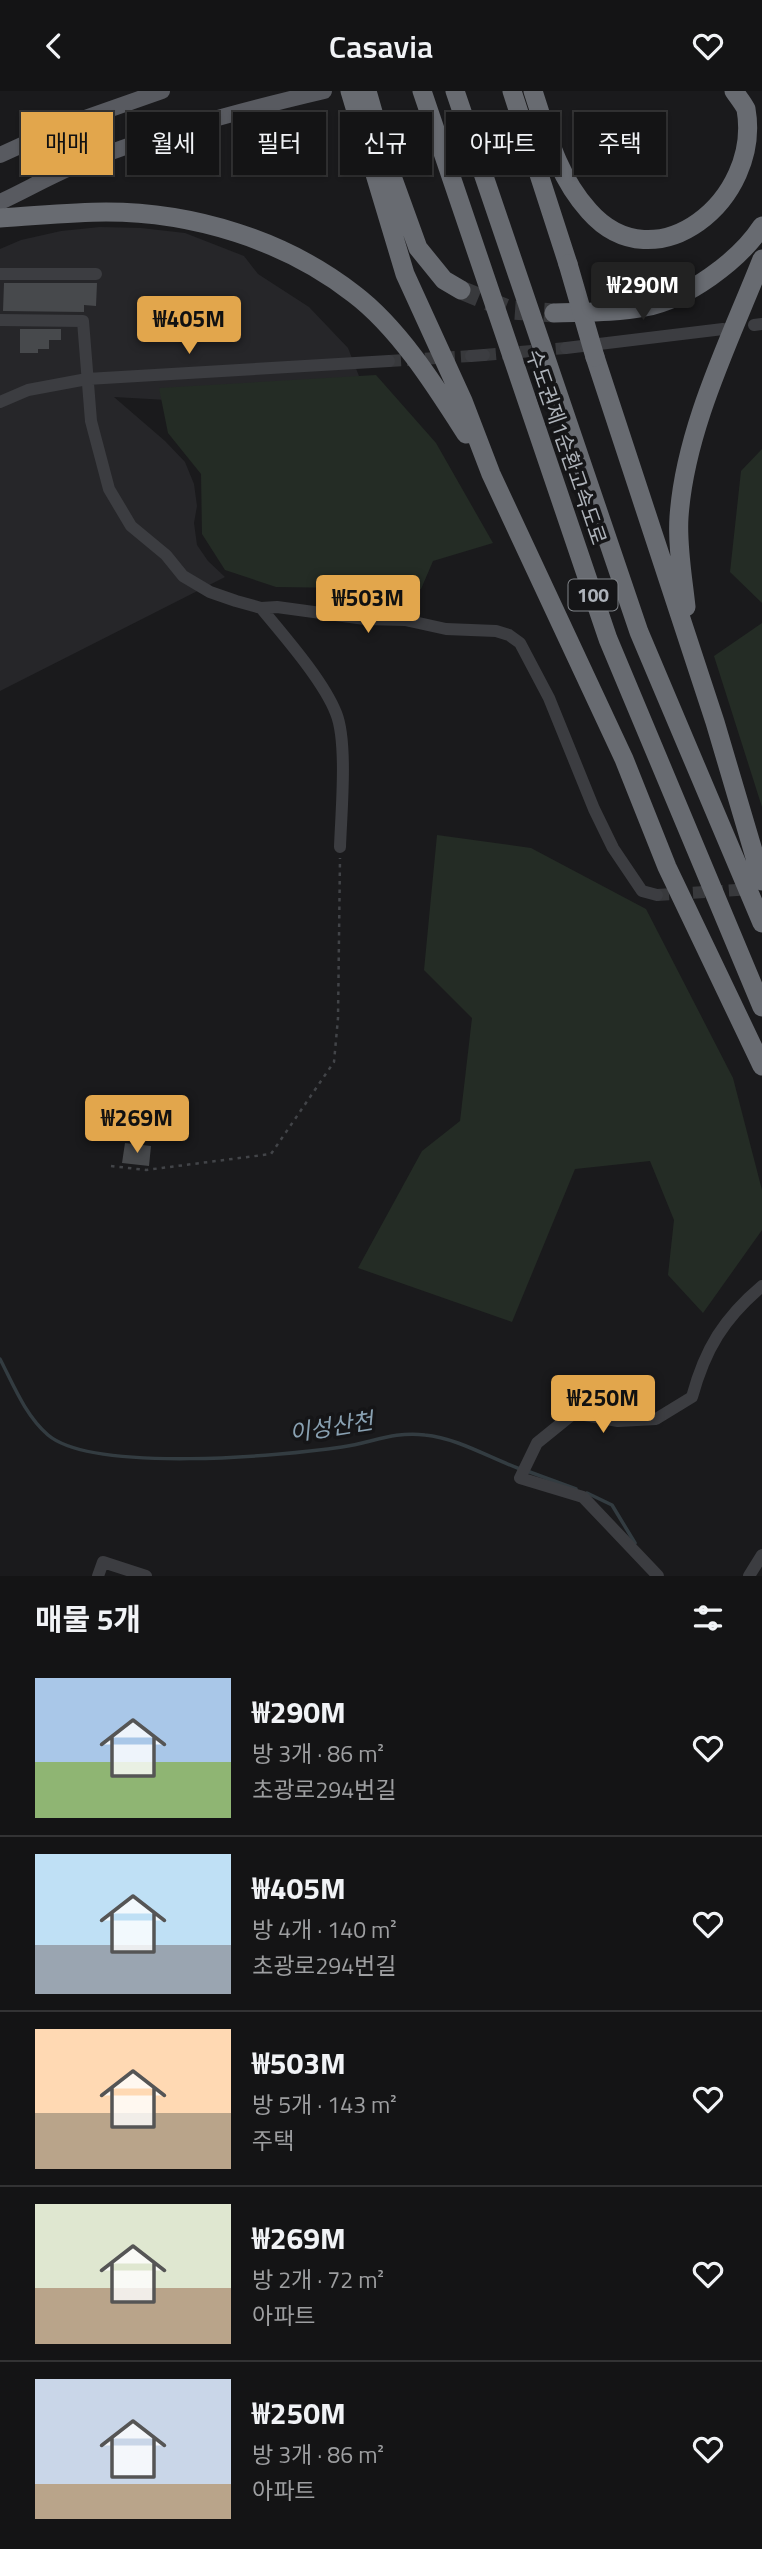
<!DOCTYPE html>
<html lang="ko">
<head>
<meta charset="utf-8">
<style>
	body { margin:0; font-family:"Titillium Web","Noto Sans KR",sans-serif; background:#1d1d1e; color:#f1f3f6; height:100vh; display:flex; flex-direction:column; font-size:26px; white-space:nowrap }
	* { box-sizing:border-box; margin:0 }
	p { font-size:23px; color:#9d9ea0 }
	.icon { flex:none; width:38px; height:38px; fill:none; stroke:currentColor; stroke-width:2; stroke-linecap:round; stroke-linejoin:round }
	.map { position:relative; height:1485px; overflow:hidden }
	.drawer { display:flex; flex-direction:column; background:#141415; flex:1 }
	.drawer>* { flex:none }
	.guide { position:absolute; left:21px; top:21px; width:721px; height:63px; display:flex; gap:14px }
	.price { position:absolute; translate:-50% -60px; padding:0 16px; border-radius:7px; background:#e2a64c; color:#111; font-size:23px; line-height:46px; filter:drop-shadow(0 2px 4px #0008) }
	.price::after { content:''; position:absolute; left:50%; top:42px; width:21px; height:16px; margin-left:-10px; background:inherit; clip-path:polygon(0 0,100% 0,50% 100%) }
	.price.selected { background:#222; color:#fff }
	ul { padding:0; list-style:none }
	li { display:flex; align-items:center; gap:21px; height:175px; padding:0 35px }
	li+li { border-top:2px solid #333334 }
	li span { display:grid; place-items:center; flex:none; width:196px; height:140px; border-radius:0px; color:#555 }
	li>.icon { margin-inline-start:auto }
	span .icon { width:84px; height:84px; fill:#fffc; stroke-width:1 }
	li b { font-size:30px }
	h2 { display:flex; justify-content:space-between; align-items:center; height:84px; padding:0 35px; font-size:30px }
	.tag { padding:0 24px; border-radius:0px; background:#141415; box-shadow:0 2px 5px #0004,0 0 0 2px #333334; font-size:24px; line-height:63px }
	.tag.selected { background:#e2a64c; color:#111 }
	header { display:flex; justify-content:space-between; align-items:center; height:91px; padding:0 35px; background:#141415; font-size:32px; font-weight:600 }
	.map>svg:first-child { display:block }
	.built { fill:#262629 }
	.green { fill:#242c25 }
	.lines { fill:none; stroke-linecap:round; stroke-linejoin:round }
	.stream { stroke:#333c41; stroke-width:3.5 }
	.building { fill:#47494c }
	.minor-tunnel { stroke:#38393c; stroke-width:12; stroke-dasharray:12 6; stroke-linecap:butt }
	.highway-tunnel { stroke:#38393c; stroke-width:19; stroke-dasharray:19 10; stroke-linecap:butt }
	.path { stroke:#424448; stroke-width:2.5; stroke-dasharray:3.5 5; stroke-linecap:butt }
	.minor { stroke:#3c3d41; stroke-width:12 }
	.major { stroke:#585a60; stroke-width:16 }
	.highway { stroke:#686b71; stroke-width:19 }
	.highway-bridge { stroke:#686b71; stroke-width:19 }
	.labels { text-anchor:middle; stroke-width:7; stroke-linejoin:round; paint-order:stroke }
	.shield { fill:#151517; stroke:#808489; stroke-width:2 }
	.shield-label { font-size:19px; font-weight:bold; fill:#aeb3ba }
	.street-label { font-size:21px; fill:#aeb3ba; stroke:#151517 }
	.water-label { font-size:23px; font-style:italic; fill:#89a1b2; stroke:#151517 }
</style>
</head>
<body>
<header><svg class="icon" aria-label="back" viewBox="0 0 24 24"><path d="M15 5l-7 7 7 7"/></svg>Casavia<svg class="icon" aria-label="heart" viewBox="0 0 24 24"><path d="M12 20l-8-8c-3-5 5-10 8-4 3-6 11-1 8 4z"/></svg></header>
<div class="map">
<svg width="762" height="1485" viewBox="0 0 762 1485">
	<rect width="100%" height="100%" fill="#1a1a1c"/>
	<path class="built" d="M 100,136 L 141,137 L 185,142 L 244,165 L 258,183 L 309,216 L 348,257 L 366,303 L 167,309 L 114,306 L 165,350 L 185,371 L 194,393 L 197,415 L 194,432 L 197,454 L 208,470 L 225,486 L 0,600 L 0,158 L 21,149 L 61,140 Z"/>
	<path class="green" d="M 376,284 L 436,352 L 493,452 L 433,470 L 421,498 L 276,496 L 225,479 L 202,443 L 201,383 L 168,342 L 159,297 Z
		M 762,358 L 762,512 L 730,481 L 741,380 Z
		M 762,532 L 762,716 L 714,565 Z
		M 437,744 L 531,757 L 646,818 L 733,987 L 762,1099 L 762,1139 L 703,1222 L 668,1184 L 674,1129 L 650,1070 L 575,1078 L 512,1231 L 358,1177 L 422,1060 L 460,1030 L 472,927 L 424,879 Z"/>
	<g class="lines">
		<path class="stream" d="M 0,1268 C 13,1293 25,1324 48,1344 C 93,1382 282,1365 342,1356 C 372,1352 393,1340 425,1344 C 457,1347 490,1367 520,1378
			M 527,1380 L 576,1398
			M 587,1402 L 612,1414 L 635,1452"/>
	</g>
	<path class="building" d="M 4,192 L 97,192 L 96,215 L 84,214 L 84,221 L 3,220 Z
		M 20,238 L 61,238 L 61,249 L 49,249 L 49,258 L 38,258 L 38,262 L 20,262 Z
		M 125,1052 L 151,1055 L 149,1075 L 122,1072 Z"/>
	<g class="lines">
		<path class="minor-tunnel" d="M 484,264 L 566,257
			M 389,270 L 471,265
			M 657,804 L 754,798"/>
		<path class="highway-tunnel" d="M 461,199 L 510,219 L 554,222"/>
		<path class="path" d="M 111,1075 L 146,1079 L 271,1063 L 334,971 L 338,927 L 340,767"/>
		<path class="minor" d="M 0,183 L 96,183
			M 0,229 L 83,230 L 91,330 L 109,398 L 131,435 L 166,464 L 183,485 L 210,501 L 236,510 L 261,517 L 277,516 L 365,528 L 405,529 L 446,538 L 496,540 L 509,544 L 520,552 L 549,607 L 594,718 L 613,757 L 642,800 L 657,804
			M 754,234 L 762,233
			M 566,257 L 723,238
			M 471,265 L 484,264
			M 0,311 L 28,299 L 87,288 L 389,270
			M 261,517 C 284,545 323,589 336,622 C 348,651 341,723 340,756
			M 98,1485 L 103,1471 L 146,1485
			M 658,1485 L 583,1406 L 520,1387 L 537,1352 L 574,1322 L 618,1330 L 656,1328 L 692,1306 C 705,1258 724,1227 762,1195
			M 749,1485 L 762,1464"/>
		<path class="major" d="M 0,64 L 68,33 L 162,0
			M 0,111 C 24,100 48,86 72,76 C 153,43 239,20 324,0"/>
		<path class="highway" d="M 350,0 L 405,183 L 463,310 L 491,383 L 624,668 L 667,776 L 762,975
			M 367,0 L 389,77 L 418,157 L 444,189 L 461,199
			M 422,0 L 608,548 L 762,916
			M 455,0 L 639,541 L 762,832
			M 512,0 L 568,173
			M 533,0 C 547,43 558,86 589,120 C 655,195 762,109 746,18 C 743,12 738,6 734,0
			M 0,127 C 35,125 71,121 106,121 C 193,121 285,149 354,203 C 399,237 436,296 466,343
			M 554,222 C 584,221 615,222 645,216 C 687,208 739,170 762,135
			M 595,266 L 715,631 L 762,790
			M 686,516 C 683,487 677,455 679,426 C 685,338 730,249 762,168"/>
		<path class="highway-bridge" d="M 568,173 L 595,266"/>
	</g>
	<g class="labels">
		<rect class="shield" x="568.5" y="488.5" width="49" height="31" rx="5"/>
		<g class="shield-label">
			<text x="593" y="511">100</text>
		</g>
		<g class="street-label">
			<text transform="translate(566 356) rotate(71)" y="7">수도권제1순환고속도로</text>
		</g>
		<g class="water-label">
			<text transform="translate(331 1336) rotate(-9)" y="8">이성산천</text>
		</g>
	</g>
</svg>
<b class="price selected" style="left:643px;top:231px">₩290M</b>
<b class="price" style="left:189px;top:265px">₩405M</b>
<b class="price" style="left:368px;top:544px">₩503M</b>
<b class="price" style="left:137px;top:1064px">₩269M</b>
<b class="price" style="left:603px;top:1344px">₩250M</b>
<div class="guide">
<a class="tag selected">매매</a>
<a class="tag">월세</a>
<a class="tag">필터</a>
<a class="tag">신규</a>
<a class="tag">아파트</a>
<a class="tag">주택</a>
</div>
</div>
<section class="drawer">
<h2>매물 5개<svg class="icon" aria-label="filters" viewBox="0 0 24 24"><path d="M4 7h16M4 17h16"/><circle cx="9" cy="7" r="2"/><circle cx="15" cy="17" r="2"/></svg></h2>
<ul>
<li><span style="background:linear-gradient(#a9c7e8 60%,#8fb573 0)"><svg class="icon" aria-label="home" viewBox="0 0 24 24"><path d="M3 11l9-7 9 7M6 9v11h12V9"/></svg></span><div><b>₩290M</b><p>방 3개 · 86 m²</p><p>초광로294번길</p></div><svg class="icon" aria-label="heart" viewBox="0 0 24 24"><path d="M12 20l-8-8c-3-5 5-10 8-4 3-6 11-1 8 4z"/></svg></li>
<li><span style="background:linear-gradient(#bfe0f5 65%,#9aa5b1 0)"><svg class="icon" aria-label="home" viewBox="0 0 24 24"><path d="M3 11l9-7 9 7M6 9v11h12V9"/></svg></span><div><b>₩405M</b><p>방 4개 · 140 m²</p><p>초광로294번길</p></div><svg class="icon" aria-label="heart" viewBox="0 0 24 24"><path d="M12 20l-8-8c-3-5 5-10 8-4 3-6 11-1 8 4z"/></svg></li>
<li><span style="background:linear-gradient(#ffd9b3 60%,#b9a48a 0)"><svg class="icon" aria-label="home" viewBox="0 0 24 24"><path d="M3 11l9-7 9 7M6 9v11h12V9"/></svg></span><div><b>₩503M</b><p>방 5개 · 143 m²</p><p>주택</p></div><svg class="icon" aria-label="heart" viewBox="0 0 24 24"><path d="M12 20l-8-8c-3-5 5-10 8-4 3-6 11-1 8 4z"/></svg></li>
<li><span style="background:linear-gradient(#dfe7d0 60%,#b9a48a 0)"><svg class="icon" aria-label="home" viewBox="0 0 24 24"><path d="M3 11l9-7 9 7M6 9v11h12V9"/></svg></span><div><b>₩269M</b><p>방 2개 · 72 m²</p><p>아파트</p></div><svg class="icon" aria-label="heart" viewBox="0 0 24 24"><path d="M12 20l-8-8c-3-5 5-10 8-4 3-6 11-1 8 4z"/></svg></li>
<li><span style="background:linear-gradient(#c9d6e8 75%,#b9a48a 0)"><svg class="icon" aria-label="home" viewBox="0 0 24 24"><path d="M3 11l9-7 9 7M6 9v11h12V9"/></svg></span><div><b>₩250M</b><p>방 3개 · 86 m²</p><p>아파트</p></div><svg class="icon" aria-label="heart" viewBox="0 0 24 24"><path d="M12 20l-8-8c-3-5 5-10 8-4 3-6 11-1 8 4z"/></svg></li>
</ul>
</section>
</body>
</html>
